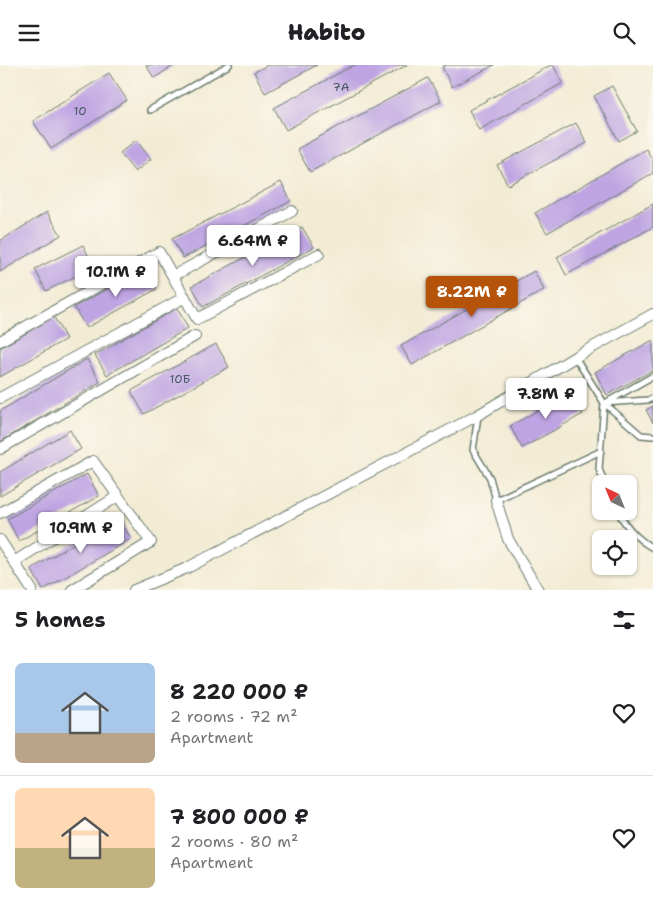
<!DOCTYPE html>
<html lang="en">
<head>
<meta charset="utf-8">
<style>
	body { margin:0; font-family:"Shantell Sans",sans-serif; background:#f2f2f2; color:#202124; height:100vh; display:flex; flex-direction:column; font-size:19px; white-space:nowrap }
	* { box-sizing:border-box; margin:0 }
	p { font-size:16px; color:#757577 }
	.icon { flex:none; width:28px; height:28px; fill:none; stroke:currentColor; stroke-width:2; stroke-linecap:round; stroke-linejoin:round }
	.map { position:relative; height:525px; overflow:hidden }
	.drawer { display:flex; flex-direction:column; background:#fff; flex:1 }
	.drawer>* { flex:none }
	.needle { width:32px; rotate:317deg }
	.controls { position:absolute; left:592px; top:410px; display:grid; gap:10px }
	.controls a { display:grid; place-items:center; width:45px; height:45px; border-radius:8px; background:#fff; box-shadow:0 1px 4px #0004; font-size:25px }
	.price { position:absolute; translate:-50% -42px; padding:0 11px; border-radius:5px; background:#fff; color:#222; font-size:16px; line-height:32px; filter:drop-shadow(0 1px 2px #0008) }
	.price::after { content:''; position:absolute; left:50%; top:30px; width:15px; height:11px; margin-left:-8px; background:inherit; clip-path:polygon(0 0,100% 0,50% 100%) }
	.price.current { background:#b45309; color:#fff }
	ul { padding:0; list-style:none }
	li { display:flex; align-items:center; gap:15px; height:125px; padding:0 15px }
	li+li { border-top:1px solid #e0e0e0 }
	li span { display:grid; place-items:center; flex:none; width:140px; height:100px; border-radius:8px; color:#555 }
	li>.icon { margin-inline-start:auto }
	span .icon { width:60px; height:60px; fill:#fffc; stroke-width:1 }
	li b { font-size:21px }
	h2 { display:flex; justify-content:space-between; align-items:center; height:60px; padding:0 15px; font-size:21px }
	header { display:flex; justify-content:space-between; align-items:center; height:65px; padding:0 15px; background:#fff; font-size:22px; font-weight:800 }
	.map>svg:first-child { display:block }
	.building { fill:#bea4e2 }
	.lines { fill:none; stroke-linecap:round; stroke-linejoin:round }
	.service-casing { stroke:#697a6c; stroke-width:8 }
	.minor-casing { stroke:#697a6c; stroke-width:12 }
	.service { stroke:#fff; stroke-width:5 }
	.minor { stroke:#fff; stroke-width:10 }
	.labels { text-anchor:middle; stroke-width:4.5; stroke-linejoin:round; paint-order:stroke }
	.number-label { font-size:12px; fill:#475760 }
</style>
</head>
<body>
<header><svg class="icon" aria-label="menu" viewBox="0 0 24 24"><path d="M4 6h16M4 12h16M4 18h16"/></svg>Habito<svg class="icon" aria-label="search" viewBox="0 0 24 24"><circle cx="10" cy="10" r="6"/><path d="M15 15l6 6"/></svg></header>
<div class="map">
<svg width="653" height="525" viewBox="0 0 653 525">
	<rect width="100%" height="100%" fill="#fbf7ec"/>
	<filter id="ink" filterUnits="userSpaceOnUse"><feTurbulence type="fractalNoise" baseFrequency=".02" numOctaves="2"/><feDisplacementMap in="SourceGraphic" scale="10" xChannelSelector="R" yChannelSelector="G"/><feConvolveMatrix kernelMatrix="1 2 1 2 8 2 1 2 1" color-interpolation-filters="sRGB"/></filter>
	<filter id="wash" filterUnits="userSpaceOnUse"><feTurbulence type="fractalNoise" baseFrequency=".0096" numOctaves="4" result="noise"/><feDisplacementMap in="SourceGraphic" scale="20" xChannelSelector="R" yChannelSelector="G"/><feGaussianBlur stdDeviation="1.12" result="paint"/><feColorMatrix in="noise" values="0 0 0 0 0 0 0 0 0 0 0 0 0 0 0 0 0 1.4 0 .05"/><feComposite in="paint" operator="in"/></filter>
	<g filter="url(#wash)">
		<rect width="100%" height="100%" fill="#f3ecd5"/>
		<g id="blocks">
			<path class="building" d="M 146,0 L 175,0 L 154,13 Z
				M 268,0 L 317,0 L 265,28 L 254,7 Z
				M 354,0 L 407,0 L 286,65 L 274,43 Z
				M 446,0 L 494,0 L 452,22 L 442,2 Z
				M 551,0 L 553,0 L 563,18 L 479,65 L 469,45 Z
				M 109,8 L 127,35 L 51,84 L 33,56 Z
				M 428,13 L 441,36 L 310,107 L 297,84 Z
				M 612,21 L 637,66 L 619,76 L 594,31 Z
				M 576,58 L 587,78 L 508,120 L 497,100 Z
				M 136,75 L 151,94 L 135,107 L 120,88 Z
				M 646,84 L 653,96 L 653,108 L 547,168 L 535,148 Z
				M 281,117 L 291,136 L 183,193 L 172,174 Z
				M 653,139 L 653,162 L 566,210 L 557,192 Z
				M 47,147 L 61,170 L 0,207 L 0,176 Z
				M 302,162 L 314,182 L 203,242 L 192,221 Z
				M 83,180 L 94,202 L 46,226 L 35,204 Z
				M 146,203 L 157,224 L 86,263 L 74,242 Z
				M 534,206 L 544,225 L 412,300 L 401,281 Z
				M 177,243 L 188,263 L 107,310 L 95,290 Z
				M 54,252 L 66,274 L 0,312 L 0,283 Z
				M 653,275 L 653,305 L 607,330 L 595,307 Z
				M 216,279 L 229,302 L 144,349 L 131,326 Z
				M 87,294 L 100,317 L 0,377 L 0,346 Z
				M 571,327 L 583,349 L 522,383 L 510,361 Z
				M 653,341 L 653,358 L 646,345 Z
				M 70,365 L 81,384 L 0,431 L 0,407 Z
				M 87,409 L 99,431 L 19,476 L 7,454 Z
				M 119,452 L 131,474 L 43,525 L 31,504 Z"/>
		</g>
	</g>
	<g filter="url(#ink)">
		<use href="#blocks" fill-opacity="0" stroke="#697a6c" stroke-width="1"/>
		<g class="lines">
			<defs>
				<path id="service" d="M 150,45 L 229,0
					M 575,292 L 604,338 L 599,404 L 605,419
					M 653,333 L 648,335 L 604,338 L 641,370 L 653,371
					M 607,337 L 653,311
					M 478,351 L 473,385 L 490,413 L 496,435 L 601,386
					M 618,446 C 625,461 639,476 653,483"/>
				<path id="minor" d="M 173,211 L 292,146
					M 0,276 L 159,187 L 197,254 L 319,189
					M 0,333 L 185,232
					M 0,384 L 195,271
					M 496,435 L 508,474 L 538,525
					M 0,448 L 93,396 L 151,477 L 72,525
					M 0,475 L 32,525
					M 14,497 L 118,431
					M 134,525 L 187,503 L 478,350 L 575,292 L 653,249"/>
			</defs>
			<use href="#service" class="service-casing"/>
			<use href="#minor" class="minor-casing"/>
			<use href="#service" class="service"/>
			<use href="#minor" class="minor"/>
		</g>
	</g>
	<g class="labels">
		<g class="number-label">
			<text x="341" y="26">7А</text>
			<text x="80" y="50">10</text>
			<text x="180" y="318">10Б</text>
		</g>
	</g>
</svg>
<div class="controls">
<a><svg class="needle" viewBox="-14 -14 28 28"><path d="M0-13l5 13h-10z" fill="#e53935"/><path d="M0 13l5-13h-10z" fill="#757577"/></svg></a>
<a><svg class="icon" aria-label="locate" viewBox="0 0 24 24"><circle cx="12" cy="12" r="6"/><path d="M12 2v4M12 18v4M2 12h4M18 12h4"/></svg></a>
</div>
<b class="price" style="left:253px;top:202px">6.64M ₽</b>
<b class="price" style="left:116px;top:233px">10.1M ₽</b>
<b class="price current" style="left:472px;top:253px">8.22M ₽</b>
<b class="price" style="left:546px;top:355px">7.8M ₽</b>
<b class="price" style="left:81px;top:489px">10.9M ₽</b>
</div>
<section class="drawer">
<h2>5 homes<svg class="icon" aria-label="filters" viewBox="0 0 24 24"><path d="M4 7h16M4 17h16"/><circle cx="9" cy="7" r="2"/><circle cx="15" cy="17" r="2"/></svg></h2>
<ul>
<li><span style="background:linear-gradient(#a9c7e8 70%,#b9a48a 0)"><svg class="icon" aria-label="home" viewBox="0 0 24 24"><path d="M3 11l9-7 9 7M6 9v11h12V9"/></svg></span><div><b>8 220 000 ₽</b><p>2 rooms · 72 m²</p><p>Apartment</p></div><svg class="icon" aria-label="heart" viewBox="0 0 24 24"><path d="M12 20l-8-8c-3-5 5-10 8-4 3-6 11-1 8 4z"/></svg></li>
<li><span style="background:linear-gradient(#ffd9b3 60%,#c2b280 0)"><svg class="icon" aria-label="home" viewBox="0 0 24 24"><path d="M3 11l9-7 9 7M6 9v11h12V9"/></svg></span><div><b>7 800 000 ₽</b><p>2 rooms · 80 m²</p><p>Apartment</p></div><svg class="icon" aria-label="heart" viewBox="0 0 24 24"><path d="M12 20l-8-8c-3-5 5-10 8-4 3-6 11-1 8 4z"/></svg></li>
</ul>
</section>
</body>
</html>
